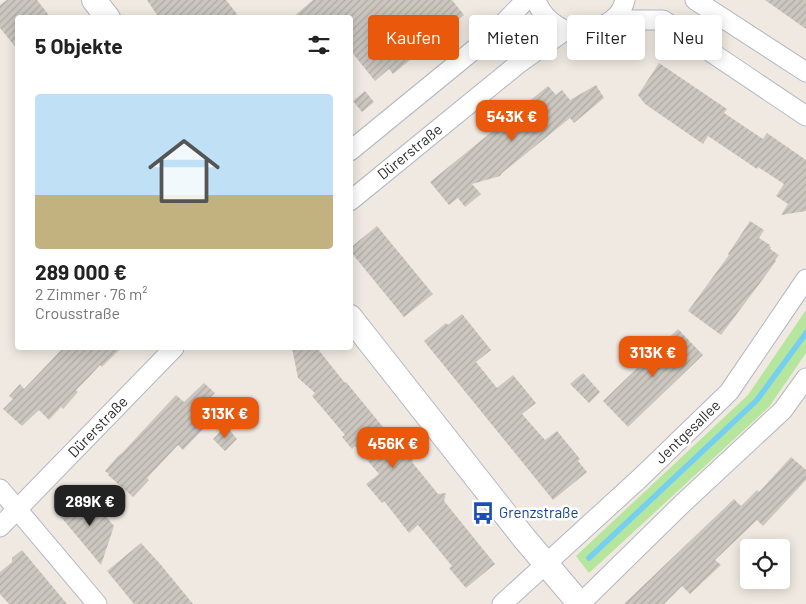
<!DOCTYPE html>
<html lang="de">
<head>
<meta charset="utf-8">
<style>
	body { margin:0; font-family:Barlow,sans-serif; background:#f2f2f2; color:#222; height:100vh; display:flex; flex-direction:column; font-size:19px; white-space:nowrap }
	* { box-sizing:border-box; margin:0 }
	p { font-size:16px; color:#767676 }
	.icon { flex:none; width:28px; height:28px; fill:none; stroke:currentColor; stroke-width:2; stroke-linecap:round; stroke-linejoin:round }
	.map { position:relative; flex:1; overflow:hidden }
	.panel { position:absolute; left:15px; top:15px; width:338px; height:335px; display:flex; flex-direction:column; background:#fff; border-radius:5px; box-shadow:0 2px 12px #0003 }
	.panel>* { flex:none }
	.top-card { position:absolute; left:368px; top:15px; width:362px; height:45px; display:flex; gap:10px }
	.buttons { position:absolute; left:740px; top:539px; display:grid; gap:10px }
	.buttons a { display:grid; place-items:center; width:50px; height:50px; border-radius:5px; background:#fff; box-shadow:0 2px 12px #0003; font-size:25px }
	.price { position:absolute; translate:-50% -42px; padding:0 11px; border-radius:10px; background:#ea580c; color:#fff; font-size:16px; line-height:32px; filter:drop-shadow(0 1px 2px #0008) }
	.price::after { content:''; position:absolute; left:50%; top:30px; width:15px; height:11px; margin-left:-8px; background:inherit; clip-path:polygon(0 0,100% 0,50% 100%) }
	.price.selected { background:#222; color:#fff }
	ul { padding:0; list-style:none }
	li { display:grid; align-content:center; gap:10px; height:265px; padding:0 20px }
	li span { display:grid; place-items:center; height:155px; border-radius:5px; color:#555 }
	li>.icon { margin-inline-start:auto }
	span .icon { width:90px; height:90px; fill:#fffc; stroke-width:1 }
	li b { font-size:21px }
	h2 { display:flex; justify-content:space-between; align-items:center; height:60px; padding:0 20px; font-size:21px }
	.tag { padding:0 18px; border-radius:5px; background:#fff; box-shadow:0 2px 12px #0003; font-size:18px; line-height:45px }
	.tag.selected { background:#ea580c; color:#fff }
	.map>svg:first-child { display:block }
	.grass { fill:#b6e59e }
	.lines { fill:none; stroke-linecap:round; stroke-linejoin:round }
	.stream { stroke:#75cff0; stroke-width:5.5 }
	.building { fill:url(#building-hatch) }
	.minor-casing { stroke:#b4b7c1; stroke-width:21 }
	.tertiary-casing { stroke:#b4b7c1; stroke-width:26 }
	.minor { stroke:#fff; stroke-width:19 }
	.tertiary { stroke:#fff; stroke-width:24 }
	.labels { text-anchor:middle; stroke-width:5; stroke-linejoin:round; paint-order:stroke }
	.street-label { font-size:15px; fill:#2e2e2e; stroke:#fff }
	.transit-label { font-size:15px; fill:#164399; stroke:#fff; text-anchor:start }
</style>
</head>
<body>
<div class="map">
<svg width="806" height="604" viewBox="0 0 806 604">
	<defs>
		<pattern id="building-hatch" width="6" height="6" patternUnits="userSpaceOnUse" patternTransform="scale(1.25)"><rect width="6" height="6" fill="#cbc7bf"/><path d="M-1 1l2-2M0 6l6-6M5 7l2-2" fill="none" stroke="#afaba4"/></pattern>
	</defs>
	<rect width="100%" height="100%" fill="#efe9e1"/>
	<path class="grass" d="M 806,310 L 806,353 L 769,407 L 589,573 L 576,556 L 748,395 Z"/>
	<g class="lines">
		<path class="stream" d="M 589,558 L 757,400 L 806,333"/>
	</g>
	<path class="building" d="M 7,0 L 37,0 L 51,18 L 18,18 L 18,50 L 0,28 L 0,5 Z
		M 147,0 L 226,0 L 240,18 L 159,18 Z
		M 313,0 L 452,0 L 464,15 L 393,74 L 389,69 L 375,81 L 350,50 L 350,18 L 292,18 Z
		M 765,0 L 806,0 L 806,29 Z
		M 659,63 L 727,109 L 724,113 L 763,139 L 767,133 L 806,160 L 806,211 L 781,215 L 788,204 L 776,196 L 784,184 L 758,167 L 757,169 L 708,136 L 703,144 L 645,104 L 638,95 Z
		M 596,85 L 604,98 L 574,123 L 570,118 L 502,173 L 500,176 L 472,184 L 481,194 L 465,207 L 458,198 L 449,205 L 430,182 L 548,86 L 556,95 L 562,90 L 570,100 Z
		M 365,91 L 374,102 L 362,112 L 353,101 Z
		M 750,221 L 764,230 L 759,238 L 770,245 L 769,246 L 771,247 L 770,249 L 779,255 L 775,260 L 776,261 L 763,279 L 721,335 L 688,311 L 729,255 L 728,254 Z
		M 377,226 L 433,294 L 404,317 L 350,251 L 350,248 Z
		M 462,314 L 491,350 L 476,362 L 497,388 L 513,375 L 536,403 L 522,414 L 545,440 L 557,431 L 580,459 L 578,461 L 587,472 L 553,500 L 424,341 L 446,323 L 448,325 Z
		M 678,329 L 703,355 L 628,427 L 603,401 Z
		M 63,348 L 121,348 L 102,367 L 100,365 L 89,377 L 76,390 L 78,392 L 63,409 L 61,407 L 49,420 L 39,410 L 22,426 L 3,409 L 13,399 L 9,396 L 20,384 L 24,389 Z
		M 292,348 L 317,348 L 345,383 L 346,382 L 406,455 L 415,453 L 412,462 L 438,494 L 446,493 L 444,501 L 495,564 L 466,588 L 449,568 L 452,566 L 418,525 L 409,533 L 384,501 L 382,503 L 366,484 L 379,474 L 355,446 L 352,449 L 342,437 L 345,435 L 312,396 L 315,393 L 298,378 Z
		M 583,373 L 600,392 L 589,403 L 570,384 Z
		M 204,383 L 215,393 L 195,412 L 208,424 L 183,450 L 178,445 L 147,478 L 149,480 L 133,497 L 108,475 L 109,474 L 105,471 L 118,456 L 122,453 L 176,395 L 184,402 Z
		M 226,426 L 237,439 L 225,451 L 213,439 Z
		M 791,457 L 806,470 L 806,480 L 763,526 L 757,520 L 715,560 L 721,565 L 690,594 L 682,586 L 664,604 L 624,604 L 734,499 L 741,506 L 757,490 L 759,492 Z
		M 86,495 L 95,505 L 99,508 L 114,526 L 101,565 L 61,517 Z
		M 141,543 L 161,565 L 193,604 L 134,604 L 107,571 Z
		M 22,550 L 67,604 L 9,604 L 0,594 L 0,572 L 12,562 L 12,558 Z"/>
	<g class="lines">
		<defs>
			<path id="minor" d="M 536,0 C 543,21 569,39 592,31 C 597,30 602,26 606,24 C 615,19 623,10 625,0
				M 695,0 L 806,72
				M 613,20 L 663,20 L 806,116
				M 350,151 L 492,35 L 526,0
				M 350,201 L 518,64 L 566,30
				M 0,489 L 97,604
				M 0,527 L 174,348
				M 502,604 L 639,479 L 729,392 L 806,279
				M 580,604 L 682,504 L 783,410 L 806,378"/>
			<path id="tertiary" d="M 94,0 L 108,18
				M 350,317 L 524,538 L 580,604"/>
		</defs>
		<use href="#minor" class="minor-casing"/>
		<use href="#tertiary" class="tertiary-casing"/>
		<use href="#minor" class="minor"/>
		<use href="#tertiary" class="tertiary"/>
	</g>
	<defs>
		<symbol id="bus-bare" viewBox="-9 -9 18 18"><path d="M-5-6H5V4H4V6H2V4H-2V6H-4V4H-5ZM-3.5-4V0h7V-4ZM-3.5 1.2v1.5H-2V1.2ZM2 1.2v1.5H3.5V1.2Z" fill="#1a4fb4" stroke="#fff" stroke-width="2.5" paint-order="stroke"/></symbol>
	</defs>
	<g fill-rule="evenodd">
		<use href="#bus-bare" x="467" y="497" width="32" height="32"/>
	</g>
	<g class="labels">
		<g class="street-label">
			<text transform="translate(410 152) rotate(-39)" y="5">Dürerstraße</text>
			<text transform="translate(98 427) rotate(-46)" y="5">Dürerstraße</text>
			<text transform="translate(688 432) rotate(-44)" y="5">Jentgesallee</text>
		</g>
		<g class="transit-label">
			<text x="499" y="518">Grenzstraße</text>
		</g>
	</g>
</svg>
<div class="buttons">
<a><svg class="icon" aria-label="locate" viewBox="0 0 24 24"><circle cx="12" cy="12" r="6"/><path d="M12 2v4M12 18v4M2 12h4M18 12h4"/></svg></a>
</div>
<b class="price" style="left:512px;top:142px">543K €</b>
<b class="price" style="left:653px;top:378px">313K €</b>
<b class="price" style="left:225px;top:439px">313K €</b>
<b class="price" style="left:393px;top:469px">456K €</b>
<b class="price selected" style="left:90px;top:527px">289K €</b>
<div class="top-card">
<a class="tag selected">Kaufen</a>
<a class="tag">Mieten</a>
<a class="tag">Filter</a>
<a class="tag">Neu</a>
</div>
<section class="panel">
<h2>5 Objekte<svg class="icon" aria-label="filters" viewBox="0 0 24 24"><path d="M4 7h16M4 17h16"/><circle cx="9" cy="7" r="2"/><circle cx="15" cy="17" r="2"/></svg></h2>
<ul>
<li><span style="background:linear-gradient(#bfe0f5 65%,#c2b280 0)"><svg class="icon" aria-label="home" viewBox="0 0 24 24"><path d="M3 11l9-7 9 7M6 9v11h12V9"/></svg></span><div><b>289 000 €</b><p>2 Zimmer · 76 m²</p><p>Crousstraße</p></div></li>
</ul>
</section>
</div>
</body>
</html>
